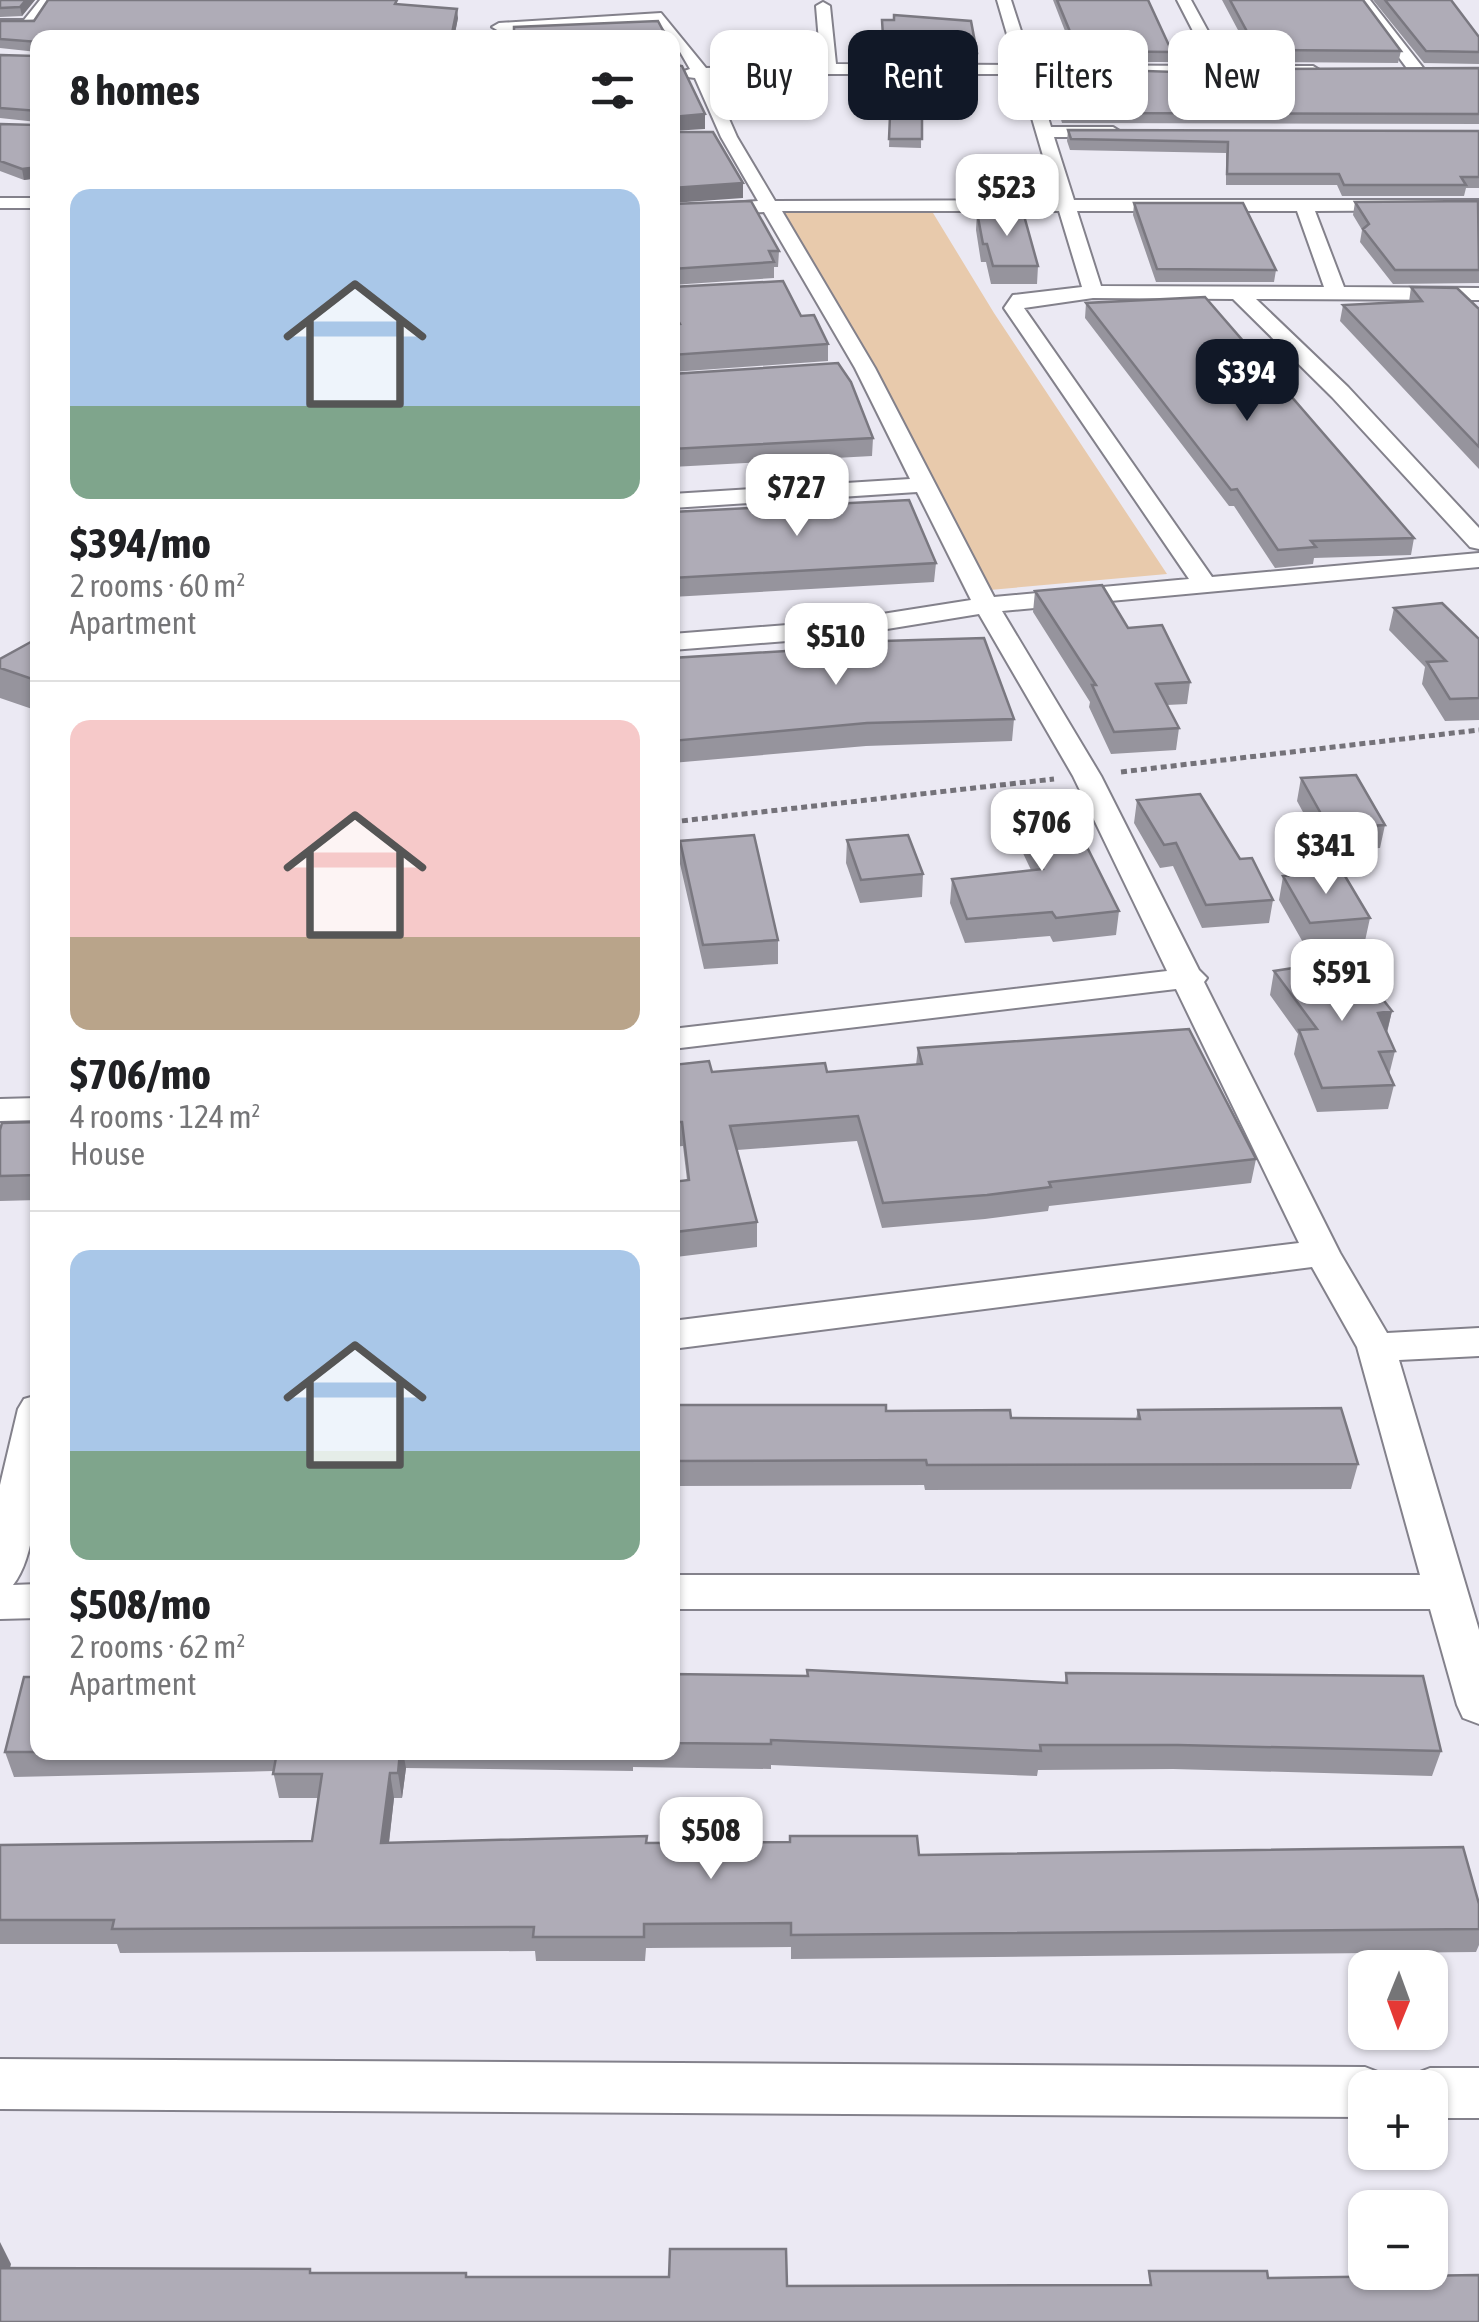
<!DOCTYPE html>
<html lang="en">
<head>
<meta charset="utf-8">
<style>
	body { margin:0; font-family:"Asap Condensed",sans-serif; background:#f6f6f6; color:#202124; height:100vh; display:flex; flex-direction:column; font-size:38px; white-space:nowrap }
	* { box-sizing:border-box; margin:0 }
	p { font-size:32px; color:#757577 }
	.icon { flex:none; width:55px; height:55px; fill:none; stroke:currentColor; stroke-width:2; stroke-linecap:round; stroke-linejoin:round }
	.map { position:relative; flex:1; overflow:hidden }
	.drawer { position:absolute; left:30px; top:30px; width:650px; height:1730px; display:flex; flex-direction:column; background:#fff; border-radius:20px; box-shadow:0 2px 8px #0004 }
	.drawer>* { flex:none }
	.top-card { position:absolute; left:710px; top:30px; width:618px; height:90px; display:flex; gap:20px }
	.needle { width:65px; rotate:181deg }
	.buttons { position:absolute; left:1348px; top:1950px; display:grid; gap:20px }
	.buttons a { display:grid; place-items:center; width:100px; height:100px; border-radius:20px; background:#fff; box-shadow:0 2px 8px #0004; font-size:50px }
	.price { position:absolute; translate:-50% -85px; padding:0 22px; border-radius:20px; background:#fff; color:#222; font-size:32px; line-height:65px; filter:drop-shadow(0 2px 5px #0008) }
	.price::after { content:''; position:absolute; left:50%; top:60px; width:30px; height:22px; margin-left:-15px; background:inherit; clip-path:polygon(0 0,100% 0,50% 100%) }
	.price.on { background:#111827; color:#fff }
	ul { padding:0; list-style:none }
	li { display:grid; align-content:center; gap:20px; height:530px; padding:0 40px }
	li+li { border-top:2px solid #e0e0e0 }
	li span { display:grid; place-items:center; height:310px; border-radius:20px; color:#555 }
	li>.icon { margin-inline-start:auto }
	span .icon { width:180px; height:180px; fill:#fffc; stroke-width:1 }
	li b { font-size:42px }
	h2 { display:flex; justify-content:space-between; align-items:center; height:120px; padding:0 40px; font-size:42px }
	.tag { padding:0 35px; border-radius:20px; background:#fff; box-shadow:0 2px 8px #0004; font-size:35px; line-height:90px }
	.tag.on { background:#111827; color:#fff }
	.map>svg:first-child { display:block }
	.green { fill:#e8caac }
	.lines { fill:none; stroke-linecap:round; stroke-linejoin:round }
	.minor-casing { stroke:#83818b; stroke-width:4 }
	.path { stroke:#747279; stroke-width:5; stroke-dasharray:6 4; stroke-linecap:butt }
	.minor { fill:#fff; fill-rule:evenodd }
	.wall { fill:#96949d }
	.shaded-wall { fill:#7a7880 }
	.building { fill:#afacb7; stroke:#7a7880; stroke-width:2.5 }
</style>
</head>
<body>
<div class="map">
<svg width="1479" height="2322" viewBox="0 0 1479 2322">
	<rect width="100%" height="100%" fill="#ebe9f3"/>
	<path class="green" d="M 930,208 L 994,313 L 1167,574 L 978,591 L 771,212 Z"/>
	<g class="lines">
		<defs>
			<path id="minor" d="M 40,0 L 55,0 L 33,28 L 0,28 L 0,20 L 24,20 Z
				M 997,0 L 1011,0 L 1032,65 L 1211,66 L 1177,0 L 1191,0 L 1227,66 L 1313,66 L 1321,71 L 1313,76 L 1035,75 L 1051,127 L 1113,127 L 1121,132 L 1113,137 L 1054,137 L 1074,200 L 1479,200 L 1479,210 L 1315,211 L 1344,287 L 1479,288 L 1479,300 L 1256,299 L 1348,387 L 1479,528 L 1479,549 L 1470,547 L 1332,397 L 1233,299 L 1093,298 L 1024,308 L 1212,577 L 1479,553 L 1479,567 L 1002,611 L 1101,776 L 1199,970 L 1207,978 L 1204,982 L 1340,1253 L 1387,1333 L 1479,1328 L 1479,1356 L 1399,1360 L 1479,1630 L 1479,1724 L 1463,1718 L 1457,1705 L 1430,1609 L 672,1609 L 672,1575 L 1420,1575 L 1357,1347 L 1312,1267 L 672,1349 L 672,1321 L 1299,1243 L 1176,989 L 672,1049 L 672,1029 L 1167,971 L 1073,776 L 979,614 L 838,637 L 672,650 L 672,634 L 838,621 L 971,600 L 917,492 L 672,508 L 672,494 L 910,479 L 855,368 L 764,212 L 672,217 L 672,207 L 758,201 L 721,137 L 695,78 L 672,75 L 690,69 L 672,38 L 657,22 L 499,31 L 492,27 L 499,23 L 661,13 L 706,68 L 821,65 L 816,6 L 823,2 L 830,6 L 836,64 L 1016,65 ZM 829,74 L 1019,74 L 1056,200 L 775,201 L 737,137 L 711,78 ZM 782,211 L 1059,211 L 1082,287 L 1013,295 L 1004,308 L 1189,579 L 994,597 L 875,368 ZM 1077,211 L 1297,211 L 1324,287 L 1101,286 Z
				M 1356,0 L 1370,0 L 1424,69 L 1424,75 L 1412,75 Z
				M 0,198 L 38,198 L 38,208 L 0,208 Z
				M 38,1098 L 38,1120 L 0,1121 L 0,1099 Z
				M 38,1395 C 38,1443 44,1546 13,1585 L 38,1584 L 38,1618 L 0,1619 L 0,1485 L 18,1409 L 24,1399 Z
				M 0,2059 L 1365,2067 L 1383,2074 L 1389,2088 L 1365,2088 L 1365,2117 L 0,2109 Z
				M 1430,2068 L 1479,2068 L 1479,2118 L 1430,2118 L 1430,2088 L 1407,2088 L 1412,2075 Z"/>
		</defs>
		<use href="#minor" class="minor-casing"/>
		<path class="path" d="M 1121,772 L 1479,730
			M 672,822 L 1054,779"/>
		<use href="#minor" class="minor"/>
	</g>
	<path class="wall" d="M 0,0 L 35,0 L 22,16 L 0,17 Z
		M 1053,0 L 1148,0 L 1172,52 L 1170,62 L 1077,62 Z
		M 1222,0 L 1363,0 L 1401,51 L 1398,63 L 1255,62 Z
		M 1373,0 L 1451,0 L 1479,37 L 1479,64 L 1424,63 Z
		M 400,5 L 458,18 L 454,38 L 38,38 L 38,178 L 24,180 L 0,171 L 0,124 L 36,125 L 37,122 L 0,118 L 0,55 L 36,56 L 37,52 L 0,48 L 0,21 Z
		M 882,20 L 977,53 L 976,61 L 884,61 Z
		M 1479,68 L 1479,124 L 1062,123 L 1051,85 L 1052,74 L 1085,74 L 1085,69 L 1265,75 L 1266,69 Z
		M 892,70 L 922,70 L 921,148 L 889,147 Z
		M 1068,130 L 1479,131 L 1479,188 L 1466,188 L 1464,196 L 1342,196 L 1337,185 L 1226,185 L 1226,153 L 1070,150 L 1067,141 Z
		M 1355,202 L 1479,203 L 1479,283 L 1393,284 L 1360,242 L 1362,230 L 1353,215 Z
		M 1134,203 L 1276,270 L 1274,282 L 1156,282 L 1133,215 Z
		M 672,204 L 779,251 L 778,267 L 774,267 L 774,278 L 672,285 Z
		M 977,212 L 1038,266 L 1037,284 L 991,284 L 986,262 L 981,262 L 976,230 Z
		M 672,287 L 801,316 L 828,344 L 828,361 L 672,372 Z
		M 1411,287 L 1479,309 L 1479,469 L 1340,321 L 1343,305 L 1409,302 Z
		M 1086,303 L 1414,538 L 1411,555 L 1314,558 L 1313,564 L 1275,568 L 1234,506 L 1229,506 L 1085,318 Z
		M 672,374 L 873,438 L 872,456 L 672,467 Z
		M 672,512 L 936,563 L 934,582 L 672,597 Z
		M 1035,591 L 1190,682 L 1187,704 L 1167,705 L 1179,728 L 1176,750 L 1111,754 L 1089,707 L 1090,702 L 1033,612 Z
		M 1394,608 L 1479,639 L 1479,720 L 1445,721 L 1422,684 L 1425,667 L 1389,630 Z
		M 38,638 L 38,711 L 0,698 L 0,659 Z
		M 850,642 L 1014,719 L 1012,741 L 866,746 L 672,763 L 672,658 L 850,647 Z
		M 1301,778 L 1385,825 L 1380,848 L 1324,851 L 1297,801 Z
		M 1137,800 L 1240,859 L 1273,900 L 1269,923 L 1202,928 L 1173,866 L 1160,868 L 1134,823 Z
		M 1014,807 L 1119,911 L 1116,935 L 1053,942 L 1050,936 L 965,943 L 950,903 L 952,879 L 1031,870 L 1012,830 Z
		M 847,840 L 923,874 L 922,897 L 860,903 L 846,863 Z
		M 680,841 L 778,940 L 778,964 L 704,969 L 680,864 Z
		M 1283,876 L 1370,918 L 1365,941 L 1305,946 L 1279,900 Z
		M 1274,971 L 1392,1011 L 1387,1033 L 1395,1051 L 1389,1075 L 1394,1085 L 1388,1109 L 1317,1112 L 1294,1054 L 1298,1034 L 1270,995 Z
		M 918,1048 L 1256,1159 L 1251,1183 L 1049,1206 L 1048,1211 L 985,1219 L 882,1228 L 857,1141 L 737,1150 L 757,1222 L 757,1247 L 676,1257 L 675,1251 L 672,1252 L 672,1182 L 687,1180 L 683,1146 L 672,1147 L 672,1065 L 712,1072 L 827,1072 L 916,1065 Z
		M 38,1122 L 38,1200 L 0,1201 L 0,1130 Z
		M 672,1405 L 886,1411 L 1011,1418 L 1136,1419 L 1138,1410 L 1358,1464 L 1351,1489 L 925,1490 L 924,1485 L 672,1486 Z
		M 1066,1673 L 1441,1751 L 1432,1776 L 1173,1769 L 1038,1770 L 1037,1776 L 771,1765 L 771,1769 L 633,1767 L 633,1771 L 406,1768 L 402,1798 L 394,1798 L 389,1843 L 647,1843 L 919,1855 L 1479,1904 L 1479,1945 L 1476,1952 L 791,1959 L 791,1947 L 646,1948 L 645,1961 L 536,1961 L 535,1951 L 120,1953 L 117,1944 L 0,1944 L 0,1845 L 312,1841 L 318,1798 L 279,1798 L 273,1771 L 14,1777 L 5,1752 L 38,1677 L 38,1752 L 672,1752 L 672,1674 L 1065,1683 Z"/>
	<path class="shaded-wall" d="M 26,0 L 35,0 L 22,16 L 20,7 Z
		M 457,9 L 458,18 L 454,38 L 451,38 Z
		M 705,114 L 705,129 L 672,131 L 672,117 Z
		M 38,167 L 38,178 L 24,180 L 22,169 Z
		M 743,183 L 743,198 L 672,203 L 672,188 Z
		M 1392,1011 L 1386,1035 L 1378,1013 Z
		M 400,1752 L 403,1752 L 406,1768 L 402,1798 L 398,1773 Z
		M 390,1773 L 394,1798 L 386,1867 L 381,1843 Z
		M 0,2242 L 11,2264 L 5,2290 L 0,2280 Z"/>
	<path class="building" d="M 0,0 L 26,0 L 20,7 L 0,8 Z
		M 48,0 L 397,0 L 395,4 L 457,9 L 451,38 L 38,38 L 38,42 L 0,39 L 0,21 L 34,21 Z
		M 1057,0 L 1148,0 L 1172,52 L 1078,51 Z
		M 1230,0 L 1363,0 L 1401,51 L 1257,50 Z
		M 1385,0 L 1451,0 L 1479,37 L 1479,52 L 1426,51 Z
		M 894,15 L 971,21 L 977,53 L 884,53 L 882,20 L 894,20 Z
		M 658,21 L 667,38 L 514,38 L 514,27 Z
		M 38,51 L 38,111 L 0,108 L 0,55 L 36,56 Z
		M 672,64 L 682,66 L 705,114 L 672,117 Z
		M 1479,68 L 1479,114 L 1063,113 L 1052,74 L 1087,74 L 1085,69 L 1268,75 L 1266,69 Z
		M 892,70 L 922,70 L 922,139 L 889,139 Z
		M 38,120 L 38,167 L 22,169 L 0,161 L 0,124 L 36,125 Z
		M 1068,130 L 1479,131 L 1479,177 L 1461,177 L 1466,185 L 1344,185 L 1339,174 L 1227,174 L 1228,142 L 1071,139 Z
		M 672,132 L 713,132 L 743,183 L 672,188 Z
		M 751,201 L 779,251 L 769,251 L 774,262 L 672,269 L 672,204 Z
		M 1478,201 L 1479,270 L 1395,270 L 1363,229 L 1369,224 L 1355,202 Z
		M 1134,203 L 1243,203 L 1276,270 L 1157,269 Z
		M 977,212 L 1023,212 L 1038,266 L 993,266 L 987,244 L 983,244 Z
		M 783,281 L 801,316 L 814,315 L 828,344 L 672,355 L 672,325 L 680,324 L 672,309 L 672,287 Z
		M 1411,287 L 1457,288 L 1479,309 L 1479,447 L 1343,305 L 1422,301 Z
		M 1205,297 L 1414,538 L 1311,541 L 1316,547 L 1278,550 L 1237,489 L 1231,490 L 1086,303 Z
		M 838,363 L 851,382 L 873,438 L 672,449 L 672,374 Z
		M 909,500 L 936,563 L 672,578 L 672,512 Z
		M 1102,585 L 1128,628 L 1162,625 L 1190,682 L 1156,684 L 1179,728 L 1114,732 L 1092,685 L 1096,685 L 1035,591 Z
		M 1442,603 L 1479,639 L 1479,698 L 1450,699 L 1427,662 L 1446,661 L 1394,608 Z
		M 38,638 L 38,681 L 0,668 L 0,659 Z
		M 984,638 L 1014,719 L 867,723 L 672,741 L 672,658 L 851,647 L 850,642 Z
		M 1356,775 L 1385,825 L 1329,828 L 1301,778 Z
		M 1200,794 L 1240,859 L 1252,858 L 1273,900 L 1206,905 L 1176,843 L 1164,845 L 1137,800 Z
		M 1065,803 L 1119,911 L 1056,918 L 1052,912 L 967,919 L 952,879 L 1043,869 L 1014,807 Z
		M 754,835 L 778,940 L 703,945 L 680,841 Z
		M 908,835 L 923,874 L 861,880 L 847,840 Z
		M 1342,871 L 1370,918 L 1310,923 L 1283,876 Z
		M 1351,959 L 1392,1011 L 1378,1013 L 1395,1051 L 1379,1052 L 1394,1085 L 1322,1088 L 1299,1030 L 1317,1029 L 1274,971 Z
		M 1189,1029 L 1256,1159 L 1049,1182 L 1051,1187 L 987,1195 L 883,1203 L 858,1116 L 730,1126 L 757,1222 L 675,1232 L 674,1227 L 672,1227 L 672,1182 L 689,1180 L 682,1122 L 672,1122 L 672,1065 L 709,1061 L 712,1072 L 825,1063 L 827,1072 L 922,1064 L 918,1048 Z
		M 38,1122 L 38,1175 L 0,1176 L 0,1130 L 2,1123 Z
		M 672,1405 L 886,1405 L 886,1411 L 1010,1410 L 1011,1418 L 1140,1419 L 1138,1410 L 1341,1408 L 1358,1464 L 927,1465 L 926,1460 L 672,1461 Z
		M 807,1670 L 1067,1683 L 1066,1673 L 1423,1676 L 1441,1751 L 1178,1745 L 1040,1745 L 1041,1751 L 771,1740 L 771,1744 L 672,1743 L 672,1674 L 808,1676 Z
		M 24,1677 L 38,1677 L 38,1752 L 5,1752 Z
		M 277,1752 L 400,1752 L 398,1773 L 390,1773 L 381,1843 L 647,1836 L 646,1843 L 790,1842 L 790,1836 L 917,1836 L 919,1855 L 1463,1847 L 1479,1904 L 1479,1929 L 791,1935 L 791,1923 L 644,1924 L 644,1937 L 533,1937 L 534,1927 L 112,1929 L 114,1920 L 0,1920 L 0,1845 L 312,1841 L 322,1774 L 273,1774 Z
		M 670,2249 L 786,2249 L 787,2286 L 1151,2285 L 1149,2271 L 1267,2271 L 1268,2278 L 1479,2275 L 1479,2322 L 0,2322 L 0,2268 L 310,2269 L 310,2273 L 466,2273 L 466,2277 L 669,2277 Z"/>
</svg>
<div class="buttons">
<a><svg class="needle" viewBox="-14 -14 28 28"><path d="M0-13l5 13h-10z" fill="#e53935"/><path d="M0 13l5-13h-10z" fill="#757577"/></svg></a>
<a>+</a>
<a>−</a>
</div>
<b class="price" style="left:1007px;top:239px">$523</b>
<b class="price on" style="left:1247px;top:424px">$394</b>
<b class="price" style="left:797px;top:539px">$727</b>
<b class="price" style="left:836px;top:688px">$510</b>
<b class="price" style="left:1042px;top:874px">$706</b>
<b class="price" style="left:1326px;top:897px">$341</b>
<b class="price" style="left:1342px;top:1024px">$591</b>
<b class="price" style="left:711px;top:1882px">$508</b>
<div class="top-card">
<a class="tag">Buy</a>
<a class="tag on">Rent</a>
<a class="tag">Filters</a>
<a class="tag">New</a>
</div>
<section class="drawer">
<h2>8 homes<svg class="icon" aria-label="filters" viewBox="0 0 24 24"><path d="M4 7h16M4 17h16"/><circle cx="9" cy="7" r="2"/><circle cx="15" cy="17" r="2"/></svg></h2>
<ul>
<li><span style="background:linear-gradient(#a9c7e8 70%,#7fa58c 0)"><svg class="icon" aria-label="home" viewBox="0 0 24 24"><path d="M3 11l9-7 9 7M6 9v11h12V9"/></svg></span><div><b>$394/mo</b><p>2 rooms · 60 m²</p><p>Apartment</p></div></li>
<li><span style="background:linear-gradient(#f6c9c9 70%,#b9a48a 0)"><svg class="icon" aria-label="home" viewBox="0 0 24 24"><path d="M3 11l9-7 9 7M6 9v11h12V9"/></svg></span><div><b>$706/mo</b><p>4 rooms · 124 m²</p><p>House</p></div></li>
<li><span style="background:linear-gradient(#a9c7e8 65%,#7fa58c 0)"><svg class="icon" aria-label="home" viewBox="0 0 24 24"><path d="M3 11l9-7 9 7M6 9v11h12V9"/></svg></span><div><b>$508/mo</b><p>2 rooms · 62 m²</p><p>Apartment</p></div></li>
</ul>
</section>
</div>
</body>
</html>
